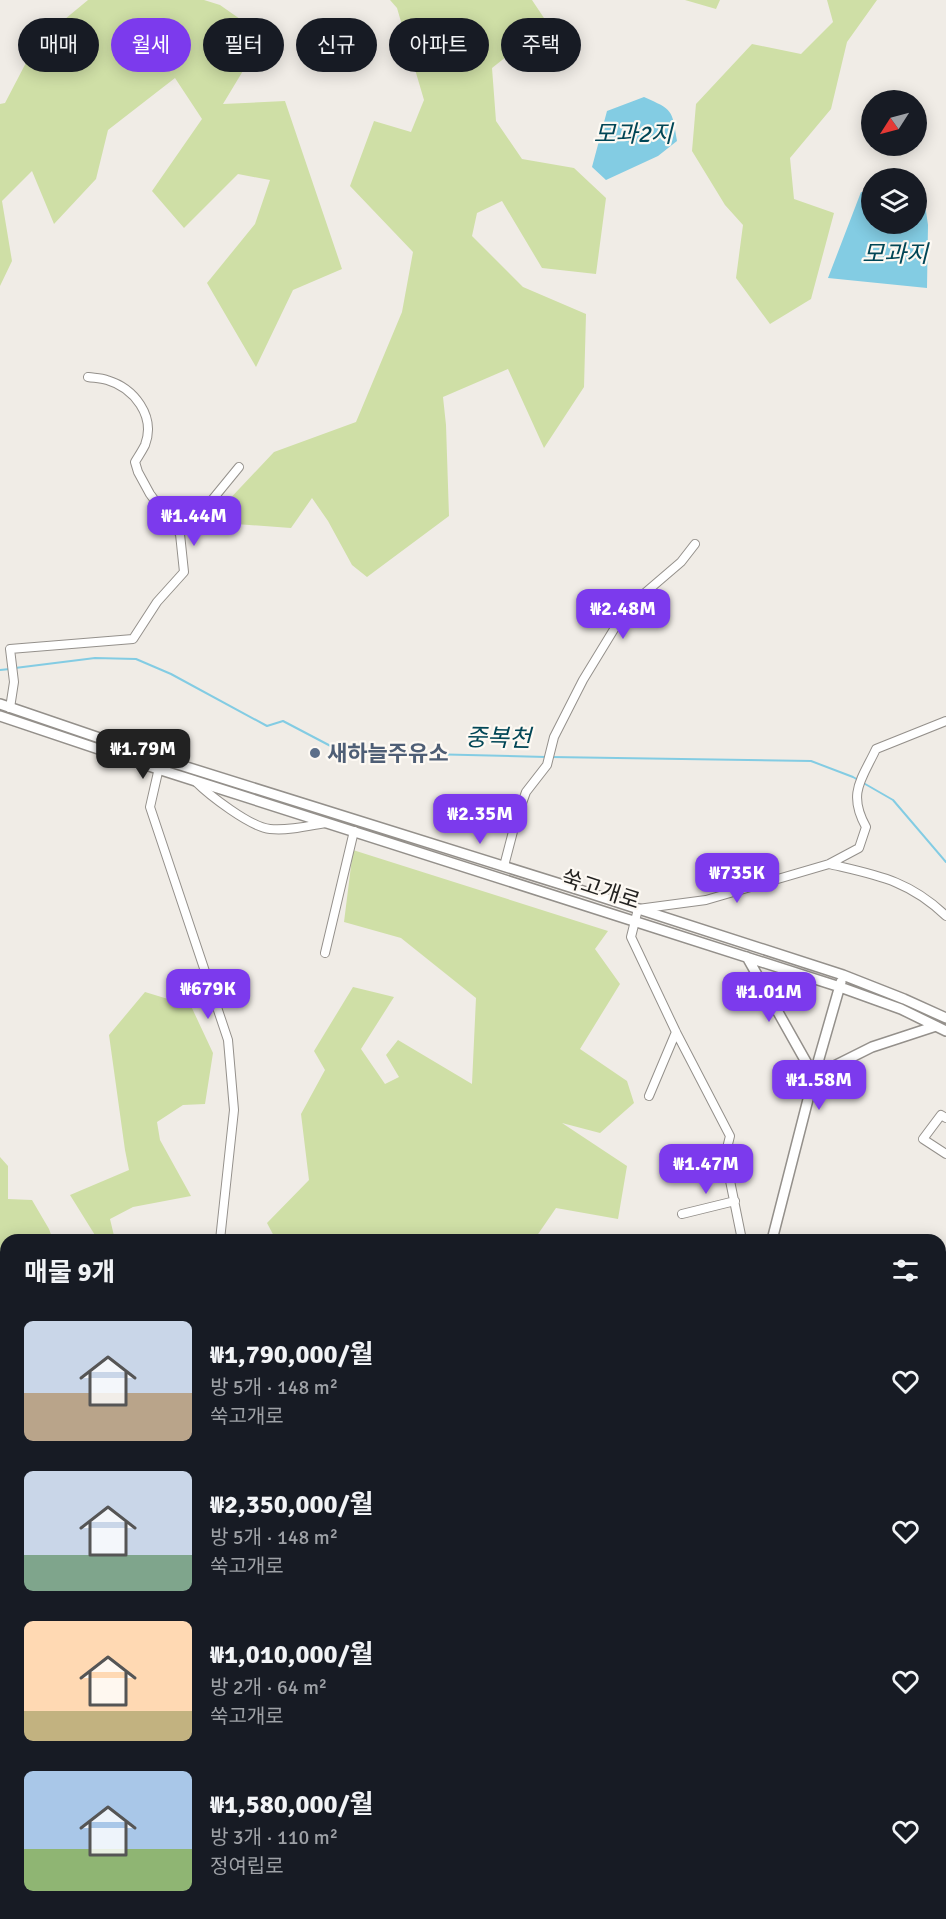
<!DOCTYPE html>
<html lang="ko">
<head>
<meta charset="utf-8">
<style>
	body { margin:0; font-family:Signika,"Noto Sans KR",sans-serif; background:#20242c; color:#f1f3f6; height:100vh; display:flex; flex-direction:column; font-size:22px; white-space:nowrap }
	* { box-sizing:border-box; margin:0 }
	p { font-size:20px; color:#9ea1a6 }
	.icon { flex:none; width:33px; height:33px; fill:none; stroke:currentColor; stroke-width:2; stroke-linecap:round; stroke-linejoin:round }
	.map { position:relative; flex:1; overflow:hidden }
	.sheet { position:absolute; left:0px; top:1234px; width:946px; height:686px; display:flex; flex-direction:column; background:#171b24; border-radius:18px 18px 0 0; box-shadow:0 3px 15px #0003 }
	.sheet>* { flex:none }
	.banner { position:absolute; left:18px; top:18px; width:600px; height:54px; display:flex; gap:12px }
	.needle { width:39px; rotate:234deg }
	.fabs { position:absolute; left:861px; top:90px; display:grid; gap:12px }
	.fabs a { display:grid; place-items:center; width:66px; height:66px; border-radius:50%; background:#171b24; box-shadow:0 3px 15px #0003; font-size:30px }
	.price { position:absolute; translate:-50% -51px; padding:0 14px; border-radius:12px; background:#7c3aed; color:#fff; font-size:20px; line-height:39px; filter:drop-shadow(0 2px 3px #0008) }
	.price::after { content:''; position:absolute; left:50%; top:36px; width:18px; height:14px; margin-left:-9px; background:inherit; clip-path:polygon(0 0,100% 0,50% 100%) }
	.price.current { background:#222; color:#fff }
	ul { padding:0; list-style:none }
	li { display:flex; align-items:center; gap:18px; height:150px; padding:0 24px }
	li span { display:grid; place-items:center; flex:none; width:168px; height:120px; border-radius:9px; color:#555 }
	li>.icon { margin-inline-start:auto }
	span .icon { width:72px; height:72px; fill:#fffc; stroke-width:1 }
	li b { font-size:26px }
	h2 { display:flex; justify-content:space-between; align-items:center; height:72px; padding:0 24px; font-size:26px }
	.chip { padding:0 21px; border-radius:27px; background:#171b24; box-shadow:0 3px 15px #0003; font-size:21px; line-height:54px }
	.chip.current { background:#7c3aed; color:#fff }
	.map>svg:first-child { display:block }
	.green { fill:#cfdfa6 }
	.water { fill:#83cce3 }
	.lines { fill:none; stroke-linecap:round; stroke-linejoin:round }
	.stream { stroke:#83cce3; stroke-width:2 }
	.minor-casing { stroke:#94908b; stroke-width:10 }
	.tertiary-casing { stroke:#94908b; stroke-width:12 }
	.minor { stroke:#fff; stroke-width:8 }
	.tertiary { stroke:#fff; stroke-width:9 }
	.service-dot { fill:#5c6f8a; stroke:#fdf9f3; stroke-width:2 }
	.labels { text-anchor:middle; stroke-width:4.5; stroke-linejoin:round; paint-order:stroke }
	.service-label { font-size:22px; font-weight:bold; fill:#4e5e75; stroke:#fdf9f3; text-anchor:start }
	.street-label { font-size:22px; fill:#232220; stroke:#fdf9f3 }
	.water-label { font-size:24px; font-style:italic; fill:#014656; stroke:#fdf9f3 }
</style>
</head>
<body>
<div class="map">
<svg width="946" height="1919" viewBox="0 0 946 1919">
	<rect width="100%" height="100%" fill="#f0ece6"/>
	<path class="green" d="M 88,0 L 204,0 L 220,5 L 264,36 L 223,104 L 285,101 L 342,269 L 293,290 L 256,367 L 207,283 L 255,224 L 270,180 L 238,174 L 184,228 L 152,191 L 202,119 L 175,78 L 108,130 L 96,179 L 54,224 L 32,171 L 2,201 L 12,261 L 0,286 L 0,104 L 5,103 L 29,57 L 59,24 Z
		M 390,0 L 532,0 L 548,24 L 492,68 L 496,121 L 522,159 L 574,168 L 606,198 L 596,274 L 542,268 L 502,201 L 477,213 L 472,236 L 523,287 L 586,314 L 584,387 L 544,448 L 508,369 L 443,397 L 446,425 L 449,516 L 367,577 L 352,565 L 328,521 L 312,498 L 291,528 L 208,522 L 274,452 L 356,422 L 402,312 L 413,252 L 350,186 L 374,121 L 411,132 L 424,100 L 397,8 Z
		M 685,0 L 720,0 L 716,9 Z
		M 827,0 L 877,0 L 847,42 L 831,109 L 790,158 L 794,199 L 834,213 L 811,299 L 770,324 L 736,278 L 743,225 L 725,205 L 692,151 L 696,104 L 752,44 L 801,54 L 833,22 Z
		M 353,850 L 608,931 L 595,949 L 620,984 L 580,1049 L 627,1081 L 634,1103 L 600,1133 L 562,1123 L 627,1166 L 618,1219 L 556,1208 L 534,1240 L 276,1240 L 267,1223 L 309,1180 L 301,1114 L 325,1070 L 314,1051 L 353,987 L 394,997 L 361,1049 L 385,1084 L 399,1077 L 386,1055 L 398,1040 L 472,1084 L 476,998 L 401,938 L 344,922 Z
		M 145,992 L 191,1006 L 213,1053 L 205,1104 L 183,1105 L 157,1122 L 160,1140 L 191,1196 L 133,1207 L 110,1219 L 115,1240 L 98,1240 L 70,1195 L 129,1170 L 125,1150 L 109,1035 Z
		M 0,1157 L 8,1166 L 8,1199 L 32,1200 L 49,1229 L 53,1240 L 6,1240 L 6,1285 L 0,1287 Z
		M 6,1325 L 6,1472 L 0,1464 L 0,1330 Z
		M 6,1893 L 6,1914 L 91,1914 L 91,1917 L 88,1919 L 0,1919 L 0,1903 Z"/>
	<path class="water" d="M 644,97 C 673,110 672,109 677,141 L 658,156 L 606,180 L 592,167 L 607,111 Z
		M 861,192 L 871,193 L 872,224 L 916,224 L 917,201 L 925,204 L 928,225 L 927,288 L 828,278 Z
		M 6,1746 L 6,1834 L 0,1835 L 0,1748 Z"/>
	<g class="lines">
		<path class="stream" d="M 15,668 L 95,658 L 136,659 L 171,674 L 267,726 L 283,721 L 342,752 L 546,757
			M 0,670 L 10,669
			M 551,757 L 811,761 L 853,777 L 893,800 L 946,862"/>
		<defs>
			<path id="minor" d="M 174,525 L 212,500 L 239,467
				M 10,708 L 14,682 L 10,649 L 133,639 L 157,602 L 184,572 L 180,534 L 150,494 L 138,472 L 135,462 C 138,457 142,451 145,445 C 156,416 134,388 107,380 C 101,378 94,378 88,377
				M 161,759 L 150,807 L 228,1040 L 234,1110 L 220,1240
				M 195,781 C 209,795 250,827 270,829 C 288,831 308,826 326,823
				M 829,864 C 876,875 909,880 946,916
				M 504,866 L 516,820 L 526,792 L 547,765 L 554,737 L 583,680 L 619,621 L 632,604 L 681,562 L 695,544
				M 325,953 L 354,831
				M 649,1096 L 676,1032
				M 946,1118 L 941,1115 L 923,1139 L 946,1154
				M 682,1214 L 735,1201
				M 742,1240 L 725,1156 L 730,1136 L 676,1032 L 631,937 L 638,909 L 706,900 L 829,864 L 859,848 L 866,827 C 847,793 862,779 876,749 L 946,721
				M 940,1632 L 946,1635
				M 0,1728 L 6,1727
				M 940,1845 L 946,1846
				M 0,1857 L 6,1852
				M 871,1914 L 883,1919
				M 796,1919 L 802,1914"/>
			<path id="tertiary" d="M 0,704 L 161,759 L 586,892 L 843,975 L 904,999 L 946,1018
				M 0,716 L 158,769 L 840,987 L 901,1009 L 946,1031
				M 747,957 L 814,1076 L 872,1047 L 936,1026
				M 772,1240 L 814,1076 L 841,982
				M 576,1919 L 577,1914"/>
		</defs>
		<use href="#minor" class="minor-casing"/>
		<use href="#tertiary" class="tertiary-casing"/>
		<use href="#minor" class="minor"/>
		<use href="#tertiary" class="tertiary"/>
	</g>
	<circle class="service-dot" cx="315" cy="753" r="6"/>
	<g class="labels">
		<g class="service-label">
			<text x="327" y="761">새하늘주유소</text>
		</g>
		<g class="street-label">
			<text transform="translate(601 889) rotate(18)" y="8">쑥고개로</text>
		</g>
		<g class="water-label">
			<text x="633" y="142">모과2지</text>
			<text x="895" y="262">모과지</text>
			<text transform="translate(498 738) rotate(1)" y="8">중복천</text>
		</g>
	</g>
</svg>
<div class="fabs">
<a><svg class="needle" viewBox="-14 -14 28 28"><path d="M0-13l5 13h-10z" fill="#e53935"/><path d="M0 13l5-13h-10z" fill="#9ea1a6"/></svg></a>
<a><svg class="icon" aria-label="layers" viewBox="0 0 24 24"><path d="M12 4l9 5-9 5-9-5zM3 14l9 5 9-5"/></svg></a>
</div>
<b class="price" style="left:194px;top:547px">₩1.44M</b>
<b class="price" style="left:623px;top:640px">₩2.48M</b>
<b class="price current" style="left:143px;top:780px">₩1.79M</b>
<b class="price" style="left:480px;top:845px">₩2.35M</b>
<b class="price" style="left:737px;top:904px">₩735K</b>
<b class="price" style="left:208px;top:1020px">₩679K</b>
<b class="price" style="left:769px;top:1023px">₩1.01M</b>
<b class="price" style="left:819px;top:1111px">₩1.58M</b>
<b class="price" style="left:706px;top:1195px">₩1.47M</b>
<div class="banner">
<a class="chip">매매</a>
<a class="chip current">월세</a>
<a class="chip">필터</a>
<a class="chip">신규</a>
<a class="chip">아파트</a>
<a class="chip">주택</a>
</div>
<section class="sheet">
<h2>매물 9개<svg class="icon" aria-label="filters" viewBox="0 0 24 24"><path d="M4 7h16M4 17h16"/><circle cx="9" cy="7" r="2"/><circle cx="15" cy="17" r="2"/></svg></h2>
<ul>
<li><span style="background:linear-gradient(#c9d6e8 60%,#b9a48a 0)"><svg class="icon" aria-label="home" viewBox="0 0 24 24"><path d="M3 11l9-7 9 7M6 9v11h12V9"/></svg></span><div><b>₩1,790,000/월</b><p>방 5개 · 148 m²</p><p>쑥고개로</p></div><svg class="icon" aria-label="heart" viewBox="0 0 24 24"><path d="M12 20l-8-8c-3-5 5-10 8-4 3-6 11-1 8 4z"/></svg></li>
<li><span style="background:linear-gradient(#c9d6e8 70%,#7fa58c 0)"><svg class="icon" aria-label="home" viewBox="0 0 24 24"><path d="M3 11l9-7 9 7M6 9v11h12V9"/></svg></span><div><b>₩2,350,000/월</b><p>방 5개 · 148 m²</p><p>쑥고개로</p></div><svg class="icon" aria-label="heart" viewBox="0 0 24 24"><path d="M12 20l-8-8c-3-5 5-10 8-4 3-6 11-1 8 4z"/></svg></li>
<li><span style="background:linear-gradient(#ffd9b3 75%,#c2b280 0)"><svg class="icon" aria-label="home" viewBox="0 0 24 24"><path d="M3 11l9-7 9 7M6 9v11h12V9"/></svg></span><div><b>₩1,010,000/월</b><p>방 2개 · 64 m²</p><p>쑥고개로</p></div><svg class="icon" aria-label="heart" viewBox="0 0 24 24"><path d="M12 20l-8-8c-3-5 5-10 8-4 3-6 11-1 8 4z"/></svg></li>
<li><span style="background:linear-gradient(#a9c7e8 65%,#8fb573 0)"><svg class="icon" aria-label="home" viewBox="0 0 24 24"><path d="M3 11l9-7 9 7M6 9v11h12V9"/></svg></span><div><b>₩1,580,000/월</b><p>방 3개 · 110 m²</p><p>정여립로</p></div><svg class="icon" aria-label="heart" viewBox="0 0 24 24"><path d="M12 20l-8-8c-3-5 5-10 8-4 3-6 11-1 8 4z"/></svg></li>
</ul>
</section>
</div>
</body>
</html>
